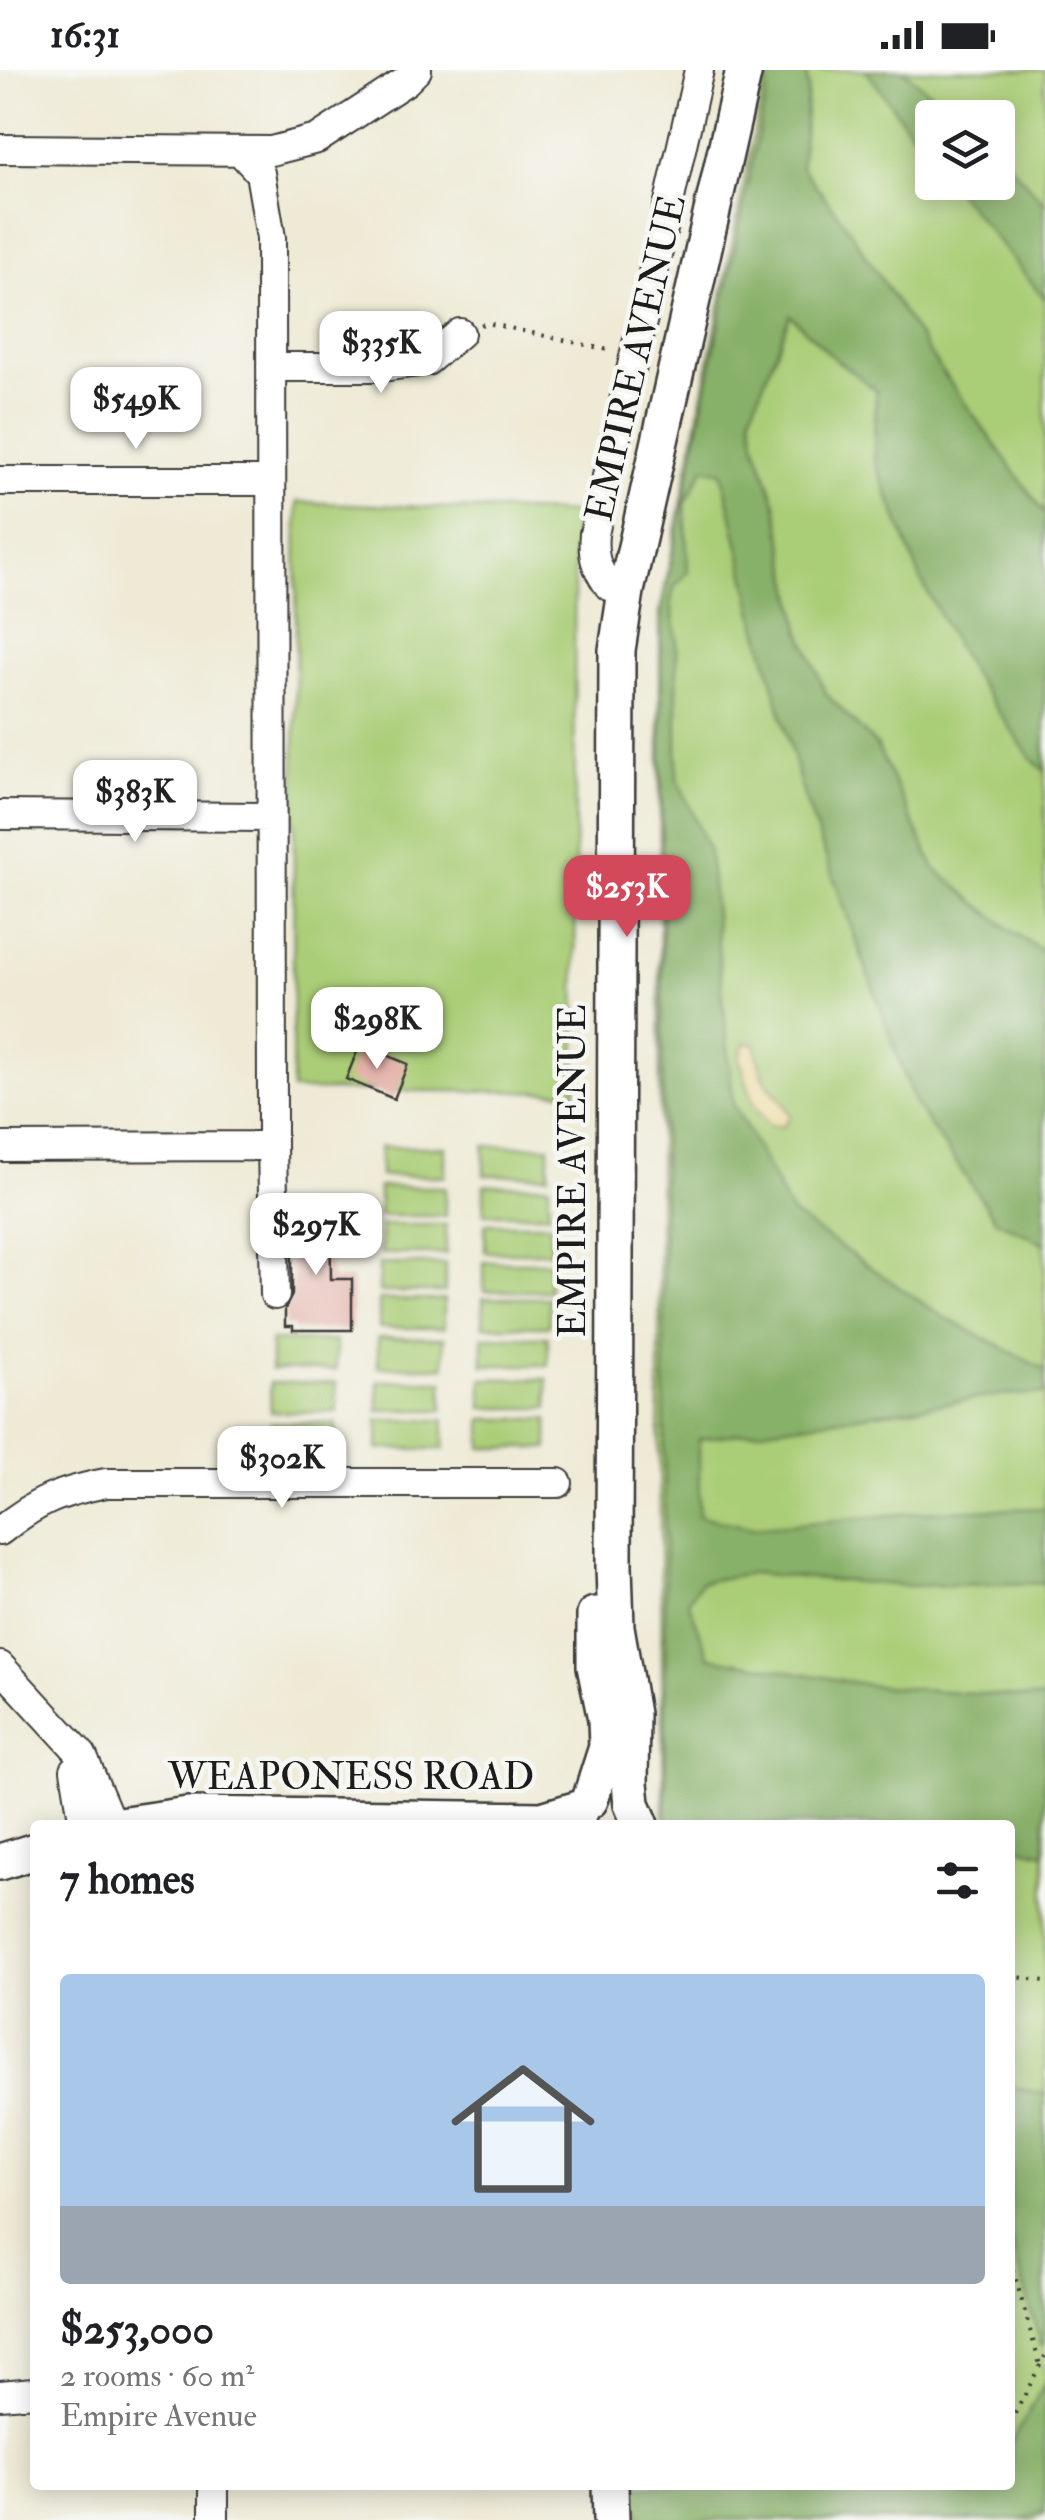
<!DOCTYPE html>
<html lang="en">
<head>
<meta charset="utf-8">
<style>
	body { margin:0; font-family:"IM FELL Double Pica",serif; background:#f6f6f6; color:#202124; height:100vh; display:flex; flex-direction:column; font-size:38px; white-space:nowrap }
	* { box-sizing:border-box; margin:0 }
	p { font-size:32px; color:#757577 }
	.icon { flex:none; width:55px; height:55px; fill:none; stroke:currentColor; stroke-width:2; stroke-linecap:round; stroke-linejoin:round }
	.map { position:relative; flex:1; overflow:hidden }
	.details { position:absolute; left:30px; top:1750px; width:985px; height:670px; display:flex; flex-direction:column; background:#fff; border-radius:10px; box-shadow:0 5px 25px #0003 }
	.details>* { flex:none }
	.buttons { position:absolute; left:915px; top:30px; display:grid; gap:20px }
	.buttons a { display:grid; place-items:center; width:100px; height:100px; border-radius:10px; background:#fff; box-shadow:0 5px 25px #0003; font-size:50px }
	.price { position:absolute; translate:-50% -85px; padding:0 22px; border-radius:20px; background:#fff; color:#222; font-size:32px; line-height:65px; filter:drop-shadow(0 2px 5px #0008) }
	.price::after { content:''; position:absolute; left:50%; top:60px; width:30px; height:22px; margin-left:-15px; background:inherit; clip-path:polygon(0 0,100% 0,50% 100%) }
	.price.on { background:#d1495b; color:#fff }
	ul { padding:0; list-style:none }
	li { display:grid; align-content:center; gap:20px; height:530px; padding:0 30px }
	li+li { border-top:2px solid #e0e0e0 }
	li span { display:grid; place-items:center; height:310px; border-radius:10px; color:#555 }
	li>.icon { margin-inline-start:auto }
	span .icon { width:180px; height:180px; fill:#fffc; stroke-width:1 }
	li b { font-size:42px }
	h2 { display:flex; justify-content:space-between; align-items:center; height:120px; padding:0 30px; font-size:42px }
	.status { display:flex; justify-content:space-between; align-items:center; height:70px; padding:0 50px; background:#fff; direction:ltr }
	.status svg { height:28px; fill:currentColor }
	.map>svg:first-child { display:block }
	.green { fill:#aacd77; stroke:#63744a; stroke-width:2.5; fill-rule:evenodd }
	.forest { fill:#87b068; stroke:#526642; stroke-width:2.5 }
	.sand { fill:#eeda9e; stroke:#857b5d; stroke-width:2.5 }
	.building { fill:#e2aba3 }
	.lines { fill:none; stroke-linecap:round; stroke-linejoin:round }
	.minor-casing { stroke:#3c3b38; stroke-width:32 }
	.major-casing { stroke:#3c3b38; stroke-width:40 }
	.path { stroke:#3c3b38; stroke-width:4; stroke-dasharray:2.5 8; stroke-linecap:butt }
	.minor { stroke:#fff; stroke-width:28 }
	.major { stroke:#fff; stroke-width:35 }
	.labels { text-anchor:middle; stroke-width:9; stroke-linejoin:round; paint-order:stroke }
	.street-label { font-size:38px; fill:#1c1c1c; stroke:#f6f6f2 }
</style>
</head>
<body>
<div class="status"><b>16:31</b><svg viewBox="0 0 49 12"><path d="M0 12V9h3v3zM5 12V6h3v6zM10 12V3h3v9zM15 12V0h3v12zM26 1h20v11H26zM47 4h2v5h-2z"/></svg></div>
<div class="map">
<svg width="1045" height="2450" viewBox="0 0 1045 2450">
	<rect width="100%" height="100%" fill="#f6f6f2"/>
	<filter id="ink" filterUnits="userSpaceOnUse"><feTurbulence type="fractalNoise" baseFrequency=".01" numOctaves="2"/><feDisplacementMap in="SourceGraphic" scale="20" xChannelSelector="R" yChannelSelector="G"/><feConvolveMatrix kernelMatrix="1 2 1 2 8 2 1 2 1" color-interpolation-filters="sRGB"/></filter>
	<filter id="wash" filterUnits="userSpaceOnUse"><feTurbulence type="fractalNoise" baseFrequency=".0048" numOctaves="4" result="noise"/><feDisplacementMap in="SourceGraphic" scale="40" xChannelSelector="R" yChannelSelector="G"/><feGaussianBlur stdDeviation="2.25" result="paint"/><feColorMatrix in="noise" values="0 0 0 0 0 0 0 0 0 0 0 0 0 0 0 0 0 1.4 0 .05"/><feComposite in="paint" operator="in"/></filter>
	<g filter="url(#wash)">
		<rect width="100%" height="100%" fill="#eeead5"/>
		<path class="green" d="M 766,0 L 1045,0 L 1045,2445 L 1033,2450 L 636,2450 L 629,2434 L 629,2415 L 1010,2415 L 1010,1755 L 664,1755 L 659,1373 L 660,542 ZM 932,48 L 998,48 L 998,112 L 932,112 Z
			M 297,432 L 578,443 L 574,465 L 576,1022 L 292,1020 Z
			M 484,1076 L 549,1076 L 549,1105 L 484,1105 Z
			M 380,1077 L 445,1077 L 445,1106 L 380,1106 Z
			M 484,1115 L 549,1115 L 549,1144 L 484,1144 Z
			M 379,1117 L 445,1117 L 445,1146 L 379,1146 Z
			M 485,1154 L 550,1154 L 550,1182 L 485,1182 Z
			M 381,1155 L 446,1155 L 446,1184 L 381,1184 Z
			M 484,1192 L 549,1192 L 549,1221 L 484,1221 Z
			M 379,1194 L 445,1194 L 445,1222 L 379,1222 Z
			M 483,1228 L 549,1228 L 549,1256 L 483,1256 Z
			M 379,1230 L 444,1230 L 444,1258 L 379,1258 Z
			M 483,1267 L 548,1267 L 548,1295 L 483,1295 Z
			M 378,1268 L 444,1268 L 444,1297 L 378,1297 Z
			M 271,1271 L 336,1271 L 336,1300 L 271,1300 Z
			M 482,1309 L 547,1309 L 548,1338 L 482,1338 Z
			M 378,1311 L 443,1311 L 443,1340 L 378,1340 Z
			M 270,1313 L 336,1313 L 336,1342 L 271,1342 Z
			M 482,1349 L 548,1349 L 548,1378 L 482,1378 Z
			M 378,1350 L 444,1350 L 444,1379 L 378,1379 Z
			M 271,1353 L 336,1353 L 336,1382 L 271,1382 Z"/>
		<path class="forest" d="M 771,0 L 806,0 L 808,18 L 801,97 L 844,152 L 938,296 L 1045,444 L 1045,701 L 1032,690 L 969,599 L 921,510 L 874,389 L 876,320 L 835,289 L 790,245 L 751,345 L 756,376 L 776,434 L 800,560 L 826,624 L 877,676 L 935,799 L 1009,859 L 1045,883 L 1045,1174 L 996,1150 L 915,1034 L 803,723 L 755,548 L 722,402 L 704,398 L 685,434 L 688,502 L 674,517 L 671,532 L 677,569 L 677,707 L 709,782 L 733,1033 L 792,1144 L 940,1245 L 1045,1300 L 1045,1324 L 1003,1325 L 699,1369 L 699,1446 L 754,1458 L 935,1441 L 1045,1438 L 1045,1513 L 905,1516 L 751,1503 L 701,1512 L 688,1531 L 709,1587 L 869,1615 L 1045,1629 L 1045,1783 L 1010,1775 L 1010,1755 L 666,1755 L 661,542 Z
			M 866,0 L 903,0 L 959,47 L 932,48 L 932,91 Z
			M 998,82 L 1045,134 L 1045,229 L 950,113 L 998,112 Z
			M 1010,2017 L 1045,2024 L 1045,2268 L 1041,2275 L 1010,2168 Z
			M 1045,2312 L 1045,2441 L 1021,2450 L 642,2450 L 634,2433 L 634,2415 L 957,2415 L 961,2425 L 974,2425 L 982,2415 L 1010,2415 L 1010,2376 Z"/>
		<path class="sand" d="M 745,973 L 755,973 C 758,988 760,1003 769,1016 C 777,1027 784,1032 790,1045 L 784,1056 L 769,1056 L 754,1036 L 739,988 Z"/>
		<g id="blocks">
			<path class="building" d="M 360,974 L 408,994 L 394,1029 L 346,1009 Z
				M 292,1141 L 330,1141 L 331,1209 L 352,1209 L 352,1260 L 293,1260 L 293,1256 L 285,1256 L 285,1239 L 292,1225 Z"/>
		</g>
	</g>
	<g filter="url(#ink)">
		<use href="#blocks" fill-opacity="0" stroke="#3c3b38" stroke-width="2.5"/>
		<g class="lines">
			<defs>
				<path id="minor" d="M 0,79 L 271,81 L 317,69 L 406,11 L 417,0
					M 240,81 L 260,103 L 271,168 L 272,1076 L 275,1225
					M 271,297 L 381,297 L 427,291 L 460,263
					M 0,411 L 271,411
					M 609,516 C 596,498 592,486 594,464 L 699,0
					M 0,745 L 271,747
					M 0,1077 L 272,1076
					M 0,1461 C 37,1431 60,1422 106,1413 L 558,1413
					M 0,1596 L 82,1685 L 112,1755
					M 75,1700 L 84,1755
					M 0,2325 L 35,2322
					M 214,2415 L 214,2450"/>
				<path id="major" d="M 590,1730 L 607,1677 L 606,1650 L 595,1596 L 595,1545
					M 119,1755 L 188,1745 L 542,1750 L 582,1738
					M 641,1755 L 632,1734 L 630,1713 L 631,1644 L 616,1557 L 614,1496 L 617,580 L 626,521 L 744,0
					M 0,1792 L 35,1781
					M 610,2415 L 611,2450"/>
			</defs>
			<use href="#minor" class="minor-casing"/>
			<use href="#major" class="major-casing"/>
			<path class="path" d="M 481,255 L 487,253 L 613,281
				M 1010,1906 L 1045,1911
				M 1010,2189 L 1040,2295
				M 1010,2353 L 1045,2286"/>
			<use href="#minor" class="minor"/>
			<use href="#major" class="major"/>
		</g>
	</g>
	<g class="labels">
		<g class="street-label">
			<text transform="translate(635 288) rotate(-77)" y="13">EMPIRE AVENUE</text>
			<text transform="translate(572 1101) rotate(-90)" y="13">EMPIRE AVENUE</text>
			<text x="351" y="1719">WEAPONESS ROAD</text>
		</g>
	</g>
</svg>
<div class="buttons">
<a><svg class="icon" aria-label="layers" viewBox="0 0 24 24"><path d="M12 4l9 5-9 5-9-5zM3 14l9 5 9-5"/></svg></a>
</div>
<b class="price" style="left:381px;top:326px">$335K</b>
<b class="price" style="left:136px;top:382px">$549K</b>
<b class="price" style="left:135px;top:775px">$383K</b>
<b class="price on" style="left:627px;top:870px">$253K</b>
<b class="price" style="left:377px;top:1002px">$298K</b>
<b class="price" style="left:316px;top:1208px">$297K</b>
<b class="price" style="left:282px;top:1441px">$302K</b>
<section class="details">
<h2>7 homes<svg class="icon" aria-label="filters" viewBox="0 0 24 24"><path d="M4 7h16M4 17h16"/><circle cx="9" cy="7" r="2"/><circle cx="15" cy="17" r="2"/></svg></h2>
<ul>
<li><span style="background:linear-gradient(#a9c7e8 75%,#9aa5b1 0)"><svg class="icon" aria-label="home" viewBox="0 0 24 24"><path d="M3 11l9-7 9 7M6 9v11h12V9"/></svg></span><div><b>$253,000</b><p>2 rooms · 60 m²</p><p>Empire Avenue</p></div></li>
</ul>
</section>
</div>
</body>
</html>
